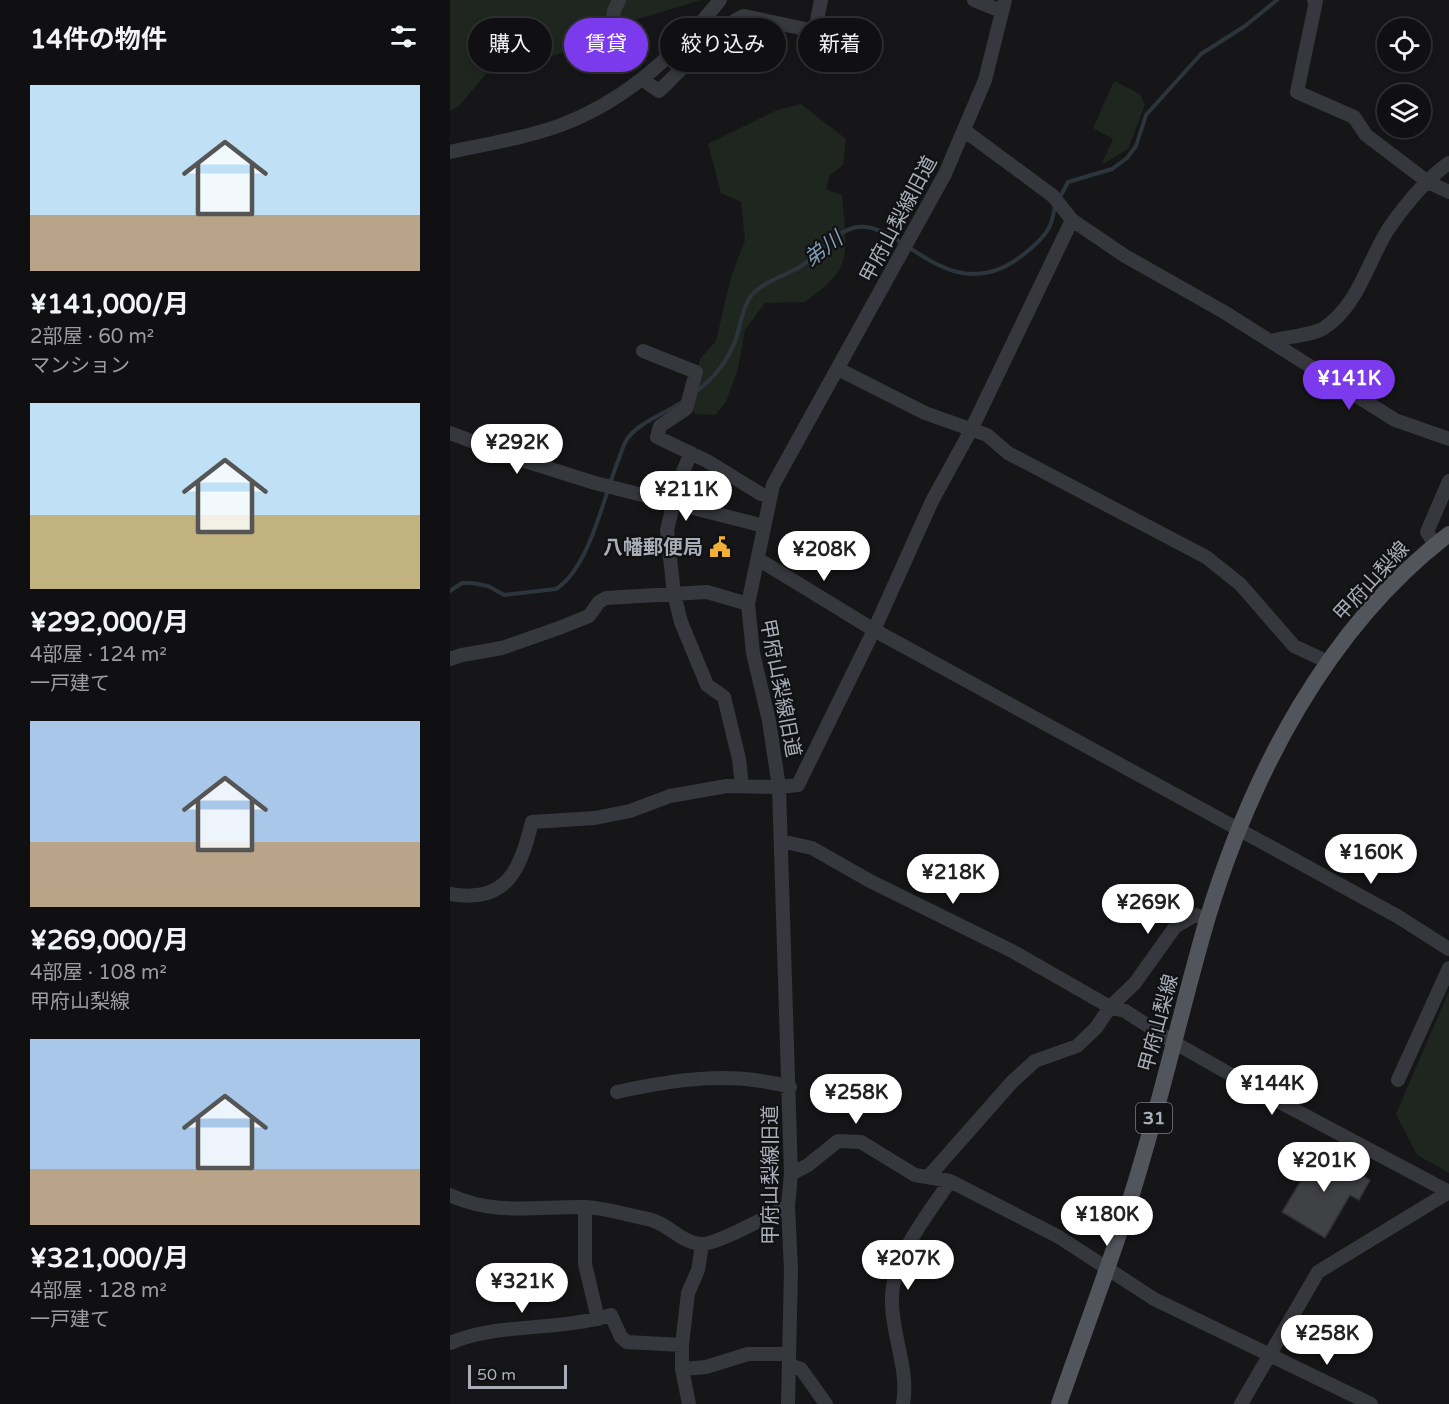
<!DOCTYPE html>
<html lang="ja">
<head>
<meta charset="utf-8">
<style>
	body { margin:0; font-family:"Varela Round","Noto Sans JP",sans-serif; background:#1e1e20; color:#f1f3f6; height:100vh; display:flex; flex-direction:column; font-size:22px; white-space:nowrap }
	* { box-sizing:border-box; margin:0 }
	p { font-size:20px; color:#9c9d9f }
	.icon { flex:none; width:33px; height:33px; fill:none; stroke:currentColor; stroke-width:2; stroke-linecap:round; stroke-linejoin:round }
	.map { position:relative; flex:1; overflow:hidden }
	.side { display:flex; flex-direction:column; background:#101012; width:450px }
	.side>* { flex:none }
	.guide { position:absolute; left:18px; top:18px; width:570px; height:54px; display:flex; gap:12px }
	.buttons { position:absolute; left:927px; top:18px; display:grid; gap:12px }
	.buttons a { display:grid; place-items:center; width:54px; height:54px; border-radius:50%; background:#101012; box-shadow:0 3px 9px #0003,0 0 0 2px #303032; font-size:30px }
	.scale { position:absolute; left:18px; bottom:15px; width:99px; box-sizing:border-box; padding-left:6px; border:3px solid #a8adb8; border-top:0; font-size:16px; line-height:21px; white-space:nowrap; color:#a8adb8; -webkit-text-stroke:4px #111113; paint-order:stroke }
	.price { position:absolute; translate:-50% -51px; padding:0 14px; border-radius:21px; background:#fff; color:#222; font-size:20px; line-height:39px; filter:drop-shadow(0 2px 3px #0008) }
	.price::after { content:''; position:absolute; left:50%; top:36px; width:18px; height:14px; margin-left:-9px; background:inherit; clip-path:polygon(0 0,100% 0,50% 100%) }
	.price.selected { background:#7c3aed; color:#fff }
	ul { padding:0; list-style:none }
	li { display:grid; align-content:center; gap:12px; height:318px; padding:0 30px }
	li span { display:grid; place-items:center; height:186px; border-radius:0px; color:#555 }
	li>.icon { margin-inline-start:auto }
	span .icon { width:108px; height:108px; fill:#fffc; stroke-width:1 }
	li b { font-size:26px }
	h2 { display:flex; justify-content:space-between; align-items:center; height:72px; padding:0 30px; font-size:26px }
	.pill { padding:0 21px; border-radius:27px; background:#101012; box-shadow:0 3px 9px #0003,0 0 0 2px #303032; font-size:21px; line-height:54px }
	.pill.selected { background:#7c3aed; color:#fff }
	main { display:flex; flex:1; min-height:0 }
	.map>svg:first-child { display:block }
	.green { fill:#1e261f }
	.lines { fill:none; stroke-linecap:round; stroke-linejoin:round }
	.stream { stroke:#2c353c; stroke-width:4 }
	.building { fill:#404145; stroke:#303034; stroke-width:1.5 }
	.minor { stroke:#37383d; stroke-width:14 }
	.major { stroke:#53555c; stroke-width:16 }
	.labels { text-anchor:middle; stroke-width:4.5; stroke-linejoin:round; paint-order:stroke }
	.shield { fill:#111113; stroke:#7b7e86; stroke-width:1.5 }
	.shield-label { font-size:18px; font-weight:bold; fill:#a8adb8 }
	.street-label { font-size:20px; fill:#a8adb8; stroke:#111113 }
	.poi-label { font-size:20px; font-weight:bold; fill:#a8adb8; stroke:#111113; text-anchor:end }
	.water-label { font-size:21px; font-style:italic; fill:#7f9bb3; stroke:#111113 }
</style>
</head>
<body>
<main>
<section class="side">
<h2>14件の物件<svg class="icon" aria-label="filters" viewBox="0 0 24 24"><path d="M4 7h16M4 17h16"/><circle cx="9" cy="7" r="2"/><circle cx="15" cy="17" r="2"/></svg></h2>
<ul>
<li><span style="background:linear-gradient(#bfe0f5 70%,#b9a48a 0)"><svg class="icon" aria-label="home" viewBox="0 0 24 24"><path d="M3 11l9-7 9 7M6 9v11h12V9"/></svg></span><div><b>¥141,000/月</b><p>2部屋 · 60 m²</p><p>マンション</p></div></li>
<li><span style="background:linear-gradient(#bfe0f5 60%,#c2b280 0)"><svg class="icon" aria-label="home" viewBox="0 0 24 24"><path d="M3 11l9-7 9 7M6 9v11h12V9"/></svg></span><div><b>¥292,000/月</b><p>4部屋 · 124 m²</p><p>一戸建て</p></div></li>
<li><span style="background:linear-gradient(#a9c7e8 65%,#b9a48a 0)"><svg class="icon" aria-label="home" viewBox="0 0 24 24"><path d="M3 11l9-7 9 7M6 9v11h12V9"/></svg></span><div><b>¥269,000/月</b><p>4部屋 · 108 m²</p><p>甲府山梨線</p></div></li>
<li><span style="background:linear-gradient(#a9c7e8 70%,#b9a48a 0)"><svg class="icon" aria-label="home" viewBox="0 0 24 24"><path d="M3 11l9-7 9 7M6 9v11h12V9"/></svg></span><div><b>¥321,000/月</b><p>4部屋 · 128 m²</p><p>一戸建て</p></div></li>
</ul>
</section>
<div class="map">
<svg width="999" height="1404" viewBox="0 0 999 1404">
	<rect width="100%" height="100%" fill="#161618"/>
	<path class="green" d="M 0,0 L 251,0 L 175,23 L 145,44 L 36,74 L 9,106 L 0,111 Z
		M 664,81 L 690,94 L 695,105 L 678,149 L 651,165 L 663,139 L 643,128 Z
		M 351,104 L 396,139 L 393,165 L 380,175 L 376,189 L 392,195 C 393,216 400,247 391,266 C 385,281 367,292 355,302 L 315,303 L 295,330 L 288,369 L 276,402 L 265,415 L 245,414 L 241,406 L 250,359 L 266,341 L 281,277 L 295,240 L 291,202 L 271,193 L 258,144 L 327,110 Z
		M 999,991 L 999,1173 L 967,1155 L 946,1114 Z"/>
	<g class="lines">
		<path class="stream" d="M 609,199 L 618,182 L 662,169 L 677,158 L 686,146 L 696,115 L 751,54 L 795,26 L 827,0
			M 245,392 C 264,379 278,360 286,339 C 290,326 292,311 299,299 C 309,283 332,277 348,268 C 368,256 380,235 403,228 C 447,215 493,306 563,262 C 575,254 597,237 601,223 C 603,218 604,211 605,206
			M 0,591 L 12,583 L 22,583 L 38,586 L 54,595 L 106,589 C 140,567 153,498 168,461 C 171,454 173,445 177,439 C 189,422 217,413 235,400"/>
	</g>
	<path class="building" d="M 870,1149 L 920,1180 L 909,1200 L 900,1195 L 875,1238 L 832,1212 Z"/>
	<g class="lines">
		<path class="minor" d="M 524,0 L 551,11
			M 864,0 L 866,1 L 847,92 L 904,117 L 916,135 L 978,182 L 999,192
			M 161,32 L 164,11 L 169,0
			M 193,80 L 209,91 C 226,75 276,21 294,16 L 365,31 L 371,0
			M 515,131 L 603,196 L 622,220 L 675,256 L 774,312 L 945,420 L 999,439
			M 0,152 C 37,144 75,138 111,125 C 176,101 227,54 270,0
			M 821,341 C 835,337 864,335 874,328 C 909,305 918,260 939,228 C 955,205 976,179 999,163
			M 193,351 L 246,372 L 236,409 L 210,426 L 207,437 L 257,461 L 311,494 L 320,496
			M 388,369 L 475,413 L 537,435 L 558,453 L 756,557 L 790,584 L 844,646 L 878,662
			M 0,433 L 75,461 L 145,483 L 314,526
			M 241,453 L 229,481 L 217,530 L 224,594 L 231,622 L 257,685 L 274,697 L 289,759 L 292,786
			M 985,544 L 977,532 L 999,481
			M 308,559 L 424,630 L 947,916 L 999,949
			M 0,659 L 12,655 L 52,648 L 109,628 L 139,616 L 149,602 L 156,598 L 257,592 L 298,604
			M 331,841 L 362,848 L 420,881 L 562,951 L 660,1007 L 675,1011 L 725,1043 L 822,1098 L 999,1192
			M 0,894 C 57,904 70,870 82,822 L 145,818 L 180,811 L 220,796 L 277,786 L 329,787 L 348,785 L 424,630 L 482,501 L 521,430 L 622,220
			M 948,1080 L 999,968
			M 167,1092 C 226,1079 280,1071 340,1087
			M 341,1174 L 358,1165 L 388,1141 L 411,1142 L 465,1175 L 500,1181 L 609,1237 L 704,1299 L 921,1404
			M 479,1176 L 562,1082 L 585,1061 L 627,1046 L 646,1028 L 660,1007 L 685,983 L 725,927 L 745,915 L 758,919
			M 0,1195 C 45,1216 88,1206 135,1207 C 156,1208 177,1215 198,1219 C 218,1223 230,1242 250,1244 C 265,1246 321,1214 338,1206
			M 135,1207 L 135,1264 L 148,1319
			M 0,1343 C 45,1323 110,1331 161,1315 L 171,1337 L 177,1342 L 232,1345
			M 339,1365 L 351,1369 L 376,1404
			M 232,1369 L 256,1367 L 298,1354 L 339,1354
			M 239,1404 L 232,1369 L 232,1345 L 238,1293 L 248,1270 L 252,1245
			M 338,1404 L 341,1270 L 338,1206 L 341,1174 L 329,787 L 319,721 L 303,653 L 298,604 L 323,485 L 495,174 L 535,80 L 555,0
			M 453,1404 C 459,1370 443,1338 442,1304 C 440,1258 476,1218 500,1181
			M 791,1404 L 868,1272 L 999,1192"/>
		<path class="major" d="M 609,1404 C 638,1320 671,1236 695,1150 C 717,1074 735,996 757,920 C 801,775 877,627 999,534"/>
	</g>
	<defs>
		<symbol id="civic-bare" viewBox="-9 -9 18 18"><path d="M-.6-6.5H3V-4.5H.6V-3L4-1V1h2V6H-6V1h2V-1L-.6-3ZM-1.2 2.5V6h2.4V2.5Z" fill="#f2b134" stroke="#111113" stroke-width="2.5" paint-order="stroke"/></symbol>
	</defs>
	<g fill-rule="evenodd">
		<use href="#civic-bare" x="255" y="532" width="30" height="30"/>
	</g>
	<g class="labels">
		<rect class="shield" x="686" y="1103" width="36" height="30" rx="4.5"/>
		<g class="shield-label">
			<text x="704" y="1124">31</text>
		</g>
		<g class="street-label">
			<text transform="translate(448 219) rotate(-62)" y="7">甲府山梨線旧道</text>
			<text transform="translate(921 581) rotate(-47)" y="7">甲府山梨線</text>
			<text transform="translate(331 688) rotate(79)" y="7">甲府山梨線旧道</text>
			<text transform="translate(708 1023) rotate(-75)" y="7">甲府山梨線</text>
			<text transform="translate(320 1175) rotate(-90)" y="7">甲府山梨線旧道</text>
		</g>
		<g class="poi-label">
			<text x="253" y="554">八幡郵便局</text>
		</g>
		<g class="water-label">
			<text transform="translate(373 249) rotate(-37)" y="7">弟川</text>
		</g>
	</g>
</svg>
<div class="buttons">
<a><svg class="icon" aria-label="locate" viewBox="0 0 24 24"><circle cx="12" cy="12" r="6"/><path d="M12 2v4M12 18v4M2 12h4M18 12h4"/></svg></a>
<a><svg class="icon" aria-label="layers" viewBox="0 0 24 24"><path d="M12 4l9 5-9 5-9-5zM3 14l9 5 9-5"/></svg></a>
</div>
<div class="scale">50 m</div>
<b class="price selected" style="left:899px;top:411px">¥141K</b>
<b class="price" style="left:67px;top:475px">¥292K</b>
<b class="price" style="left:236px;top:522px">¥211K</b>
<b class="price" style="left:374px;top:582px">¥208K</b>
<b class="price" style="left:921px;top:885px">¥160K</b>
<b class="price" style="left:503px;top:905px">¥218K</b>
<b class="price" style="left:698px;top:935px">¥269K</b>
<b class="price" style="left:822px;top:1116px">¥144K</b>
<b class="price" style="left:406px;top:1125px">¥258K</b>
<b class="price" style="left:874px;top:1193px">¥201K</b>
<b class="price" style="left:657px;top:1247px">¥180K</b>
<b class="price" style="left:458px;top:1291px">¥207K</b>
<b class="price" style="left:72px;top:1314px">¥321K</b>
<b class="price" style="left:877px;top:1366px">¥258K</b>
<div class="guide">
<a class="pill">購入</a>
<a class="pill selected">賃貸</a>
<a class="pill">絞り込み</a>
<a class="pill">新着</a>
</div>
</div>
</main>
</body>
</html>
